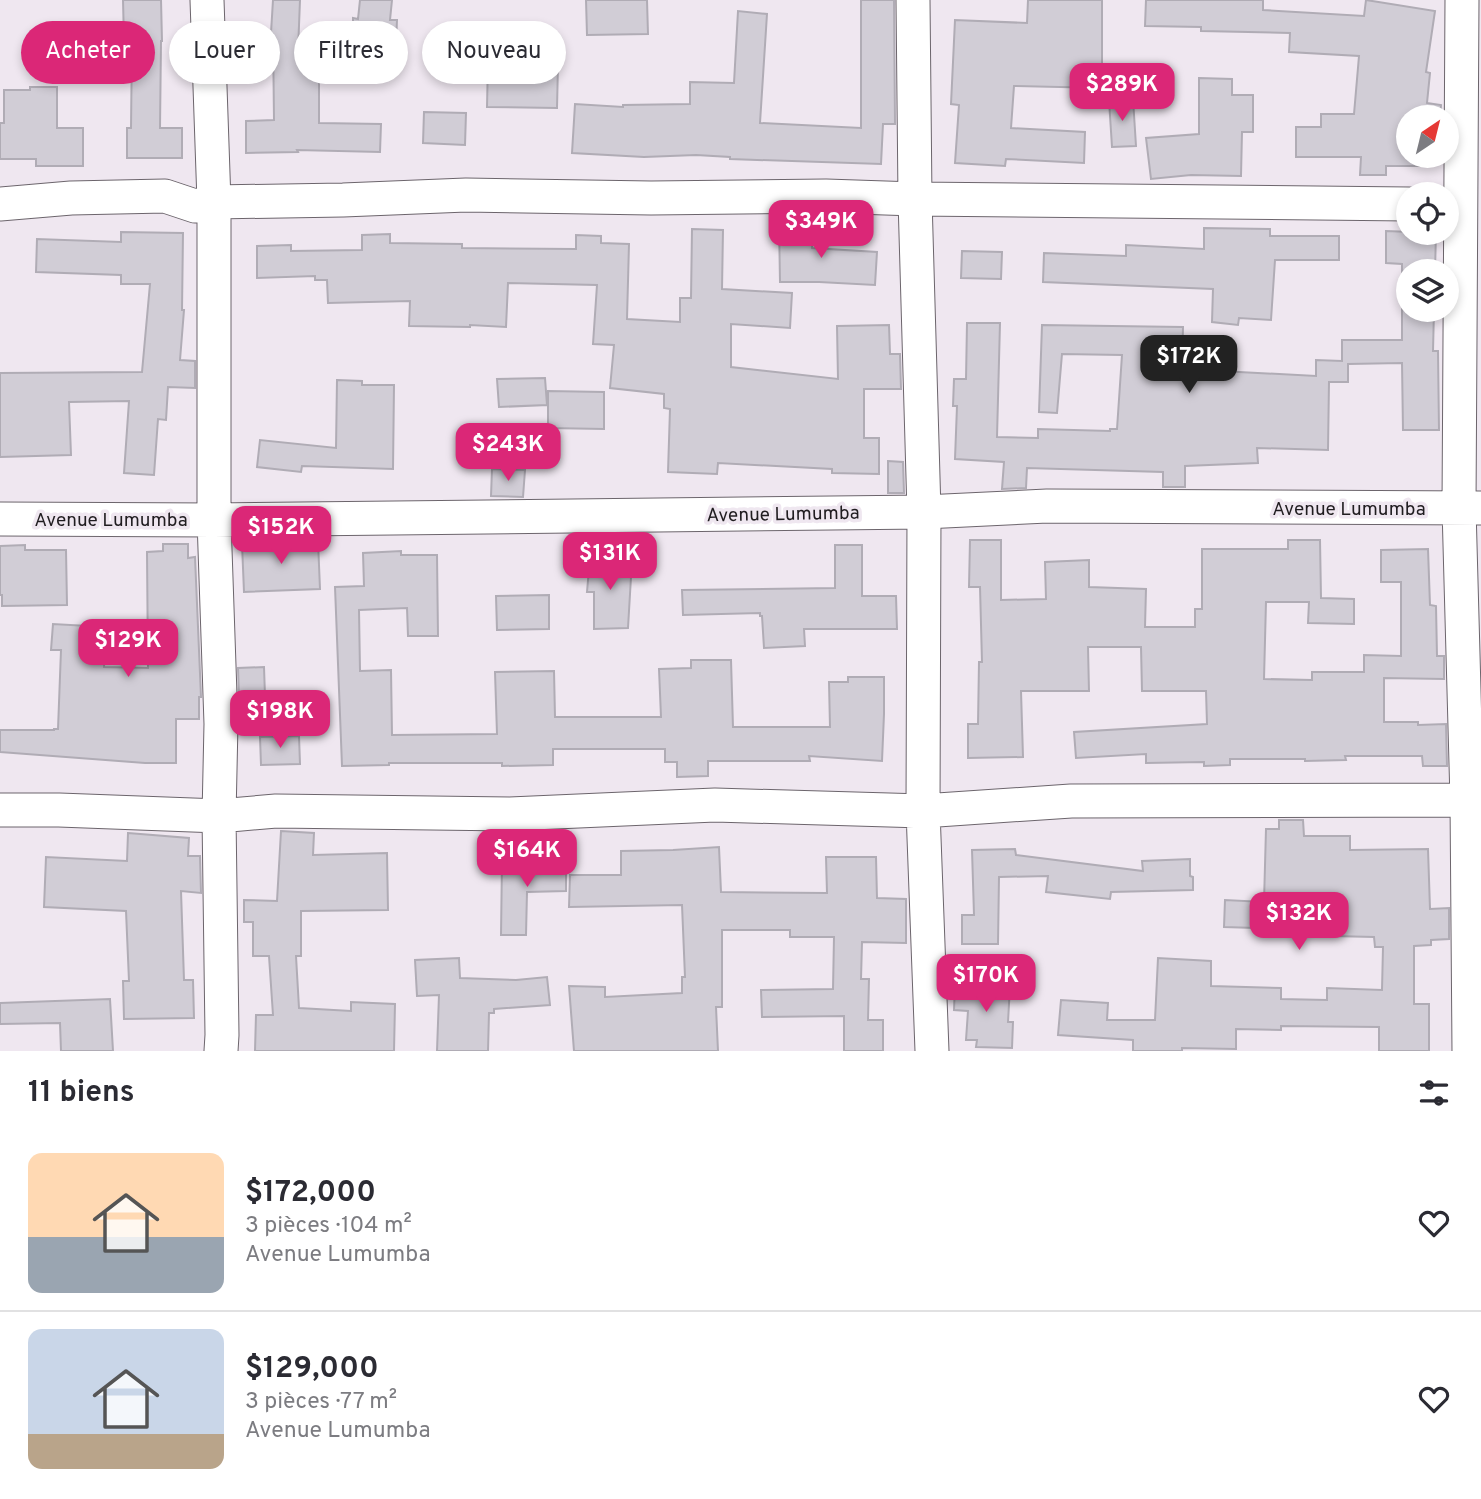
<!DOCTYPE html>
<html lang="fr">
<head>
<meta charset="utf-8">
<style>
	body { margin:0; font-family:Overpass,sans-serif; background:#f2f2f3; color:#2b2b33; height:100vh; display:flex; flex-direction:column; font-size:26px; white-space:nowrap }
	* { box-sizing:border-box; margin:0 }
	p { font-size:23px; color:#7c7c81 }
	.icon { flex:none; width:38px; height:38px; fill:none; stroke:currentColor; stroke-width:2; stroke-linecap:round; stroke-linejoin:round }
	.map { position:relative; height:1051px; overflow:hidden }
	.drawer { display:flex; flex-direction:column; background:#fff; flex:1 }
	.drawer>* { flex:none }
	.top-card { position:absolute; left:21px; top:21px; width:700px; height:63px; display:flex; gap:14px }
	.needle { width:46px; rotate:35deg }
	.controls { position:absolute; left:1396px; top:105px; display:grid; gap:14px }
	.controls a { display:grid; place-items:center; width:63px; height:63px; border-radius:50%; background:#fff; box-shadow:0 4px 10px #0003; font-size:35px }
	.price { position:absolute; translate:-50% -60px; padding:0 16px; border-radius:14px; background:#db2777; color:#fff; font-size:23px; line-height:46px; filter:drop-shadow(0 2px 4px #0008) }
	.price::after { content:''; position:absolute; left:50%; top:42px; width:21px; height:16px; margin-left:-10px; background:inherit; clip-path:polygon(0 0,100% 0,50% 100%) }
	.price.on { background:#222; color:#fff }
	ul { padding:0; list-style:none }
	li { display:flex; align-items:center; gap:21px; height:175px; padding:0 28px }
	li+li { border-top:2px solid #e1e1e2 }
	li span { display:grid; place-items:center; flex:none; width:196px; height:140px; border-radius:14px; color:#555 }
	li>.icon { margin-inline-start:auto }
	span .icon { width:84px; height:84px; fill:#fffc; stroke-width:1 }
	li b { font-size:30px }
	h2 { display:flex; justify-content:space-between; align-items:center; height:84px; padding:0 28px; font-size:30px }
	.tag { padding:0 24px; border-radius:32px; background:#fff; box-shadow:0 4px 10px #0003; font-size:24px; line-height:63px }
	.tag.on { background:#db2777; color:#fff }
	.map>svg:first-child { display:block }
	.building { fill:#d1cdd6; stroke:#b0acb5; stroke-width:2 }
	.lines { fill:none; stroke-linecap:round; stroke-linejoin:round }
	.minor-casing { stroke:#6c656c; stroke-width:35 }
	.minor { stroke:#fff; stroke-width:33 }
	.labels { text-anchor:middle; stroke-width:7; stroke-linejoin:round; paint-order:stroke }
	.street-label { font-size:19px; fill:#201d20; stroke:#efe7f0 }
</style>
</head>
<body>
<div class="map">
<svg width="1481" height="1051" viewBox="0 0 1481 1051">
	<rect width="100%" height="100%" fill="#efe7f0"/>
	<path class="building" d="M 123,0 L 161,0 L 162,41 L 161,41 L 160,128 L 182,128 L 182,158 L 127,158 L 127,128 L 131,128 L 132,41 L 124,41 Z
		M 273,0 L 300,0 L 298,51 L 319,51 L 319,123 L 381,124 L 380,152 L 297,150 L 298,152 L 246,153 L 246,121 L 274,120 L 273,34 L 271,33 Z
		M 360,0 L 392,0 L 390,20 L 397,20 L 396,44 L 353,43 L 353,18 L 358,19 Z
		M 586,0 L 647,0 L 648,34 L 587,35 Z
		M 861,0 L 894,0 L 895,124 L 883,124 L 881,164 L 730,159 L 730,157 L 696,155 L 644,157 L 572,153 L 575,104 L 623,107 L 623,105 L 690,104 L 690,82 L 734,83 L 738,11 L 767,14 L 760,123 L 861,128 Z
		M 1028,0 L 1102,0 L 1102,88 L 1014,86 L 1011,128 L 1085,132 L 1084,163 L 1006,159 L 1005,166 L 955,163 L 959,105 L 951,104 L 955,20 L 1027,23 Z
		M 1146,0 L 1263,0 L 1263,10 L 1364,16 L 1366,0 L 1435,11 L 1426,72 L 1430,73 L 1427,103 L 1441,105 L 1440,117 L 1409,117 L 1409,156 L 1435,156 L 1433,166 L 1386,166 L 1386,175 L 1360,175 L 1361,157 L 1296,157 L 1296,127 L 1321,127 L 1321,114 L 1354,114 L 1359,56 L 1289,52 L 1290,33 L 1201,31 L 1201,27 L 1145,26 Z
		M 488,60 L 515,61 L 515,63 L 558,64 L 557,108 L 487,107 Z
		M 1199,78 L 1232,79 L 1232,95 L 1253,95 L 1253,132 L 1242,132 L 1241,176 L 1191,175 L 1151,179 L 1146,138 L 1199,134 Z
		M 30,87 L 57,87 L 57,128 L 83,128 L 83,166 L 36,166 L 36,159 L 0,159 L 0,123 L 4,123 L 4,90 L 30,90 Z
		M 1133,99 L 1136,146 L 1112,147 L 1109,100 Z
		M 424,112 L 466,113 L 465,145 L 423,143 Z
		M 812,222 L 812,248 L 877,252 L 875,285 L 819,282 L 780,282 L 779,223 Z
		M 1204,228 L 1270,229 L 1270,236 L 1339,236 L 1339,260 L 1275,260 L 1271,320 L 1239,318 L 1238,325 L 1212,322 L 1213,289 L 1043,282 L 1044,253 L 1126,256 L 1126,245 L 1204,249 Z
		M 692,229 L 723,230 L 722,289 L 792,293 L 790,328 L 731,324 L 731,367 L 838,379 L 837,326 L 889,325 L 890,354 L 900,354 L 901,389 L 864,389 L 864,438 L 879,438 L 879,474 L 832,473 L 832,469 L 718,463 L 717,474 L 668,472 L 670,409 L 664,408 L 664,394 L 610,388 L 614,345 L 593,344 L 597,285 L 508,283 L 506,327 L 470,325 L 470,327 L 409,326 L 410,301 L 328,303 L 327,280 L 315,280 L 315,276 L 257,278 L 257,246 L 291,245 L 291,251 L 362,250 L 362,235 L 390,234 L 390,243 L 462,244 L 462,248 L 576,249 L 576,235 L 601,236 L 601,243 L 629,244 L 627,319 L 680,322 L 680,298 L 691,298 Z
		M 1386,231 L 1436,233 L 1435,271 L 1409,271 L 1409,310 L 1434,310 L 1433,351 L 1438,351 L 1439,430 L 1403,430 L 1402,363 L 1348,364 L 1348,382 L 1329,382 L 1328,450 L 1257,448 L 1258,463 L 1185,466 L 1185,487 L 1163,487 L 1163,472 L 1027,468 L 1026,488 L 1002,489 L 1004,462 L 955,459 L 957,406 L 953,406 L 954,379 L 966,379 L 967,323 L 1000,323 L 997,437 L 1038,438 L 1038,429 L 1110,431 L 1110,429 L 1117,429 L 1122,355 L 1062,354 L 1057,413 L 1039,412 L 1042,325 L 1183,327 L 1182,369 L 1316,376 L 1316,360 L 1342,361 L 1342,340 L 1402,340 L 1402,264 L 1386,263 Z
		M 121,232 L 183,233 L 182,310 L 184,310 L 180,360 L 195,361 L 195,388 L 168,387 L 166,420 L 158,419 L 154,475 L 124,473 L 129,401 L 69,402 L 71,455 L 0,457 L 0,373 L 142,372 L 150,284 L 121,284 L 121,275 L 36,272 L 37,239 L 121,242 Z
		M 962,251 L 1002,252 L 1001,279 L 961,278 Z
		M 545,378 L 547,405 L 499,407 L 497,379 Z
		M 337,380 L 362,381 L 362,385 L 394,385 L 393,469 L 302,466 L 301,472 L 257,467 L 260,440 L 336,448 Z
		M 548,391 L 604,392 L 604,429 L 548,428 Z
		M 888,461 L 903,462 L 904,493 L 888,493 Z
		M 492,469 L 525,470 L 523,497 L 491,496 Z
		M 970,540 L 1001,540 L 1001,600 L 1046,599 L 1045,562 L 1089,560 L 1089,587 L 1146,589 L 1145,627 L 1195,627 L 1195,609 L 1202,609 L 1202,549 L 1288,549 L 1288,540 L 1320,540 L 1321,598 L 1354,599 L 1354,624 L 1308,623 L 1309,602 L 1266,602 L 1264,679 L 1312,680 L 1312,672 L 1364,672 L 1364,655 L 1401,656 L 1401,582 L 1381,582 L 1381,550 L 1428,549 L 1430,605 L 1436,606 L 1437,656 L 1444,656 L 1444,679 L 1384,678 L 1384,722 L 1418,722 L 1418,725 L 1446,724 L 1447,766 L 1423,766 L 1422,756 L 1345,756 L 1346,760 L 1305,761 L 1305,759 L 1230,759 L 1230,765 L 1204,766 L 1204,762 L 1146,763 L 1146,754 L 1076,758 L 1074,732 L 1207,724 L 1206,691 L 1142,691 L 1141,647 L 1088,647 L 1089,691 L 1021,691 L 1023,757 L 968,758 L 968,724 L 978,724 L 979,662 L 982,662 L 980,587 L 969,587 Z
		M 318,541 L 320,589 L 244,592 L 242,544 Z
		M 163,544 L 188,544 L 188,558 L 195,557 L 201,697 L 199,697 L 199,719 L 176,719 L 176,763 L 145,763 L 0,752 L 0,730 L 54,730 L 54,729 L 58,729 L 61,650 L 51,650 L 53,624 L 106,627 L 104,667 L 148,668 L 147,552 L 163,551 Z
		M 25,545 L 25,550 L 66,550 L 67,605 L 2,606 L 2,595 L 0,595 L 0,546 Z
		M 835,545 L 862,545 L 862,596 L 896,596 L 897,629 L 804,629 L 805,646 L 764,648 L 762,616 L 760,616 L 760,613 L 683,615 L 682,590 L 835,588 Z
		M 401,551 L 401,555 L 437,555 L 438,636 L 408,636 L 407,608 L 359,610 L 360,671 L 391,670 L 392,735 L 497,734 L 495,672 L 554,671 L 555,717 L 661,717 L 659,669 L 691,668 L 691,660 L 731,660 L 733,727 L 830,727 L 829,682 L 848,682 L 848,677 L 884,677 L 884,714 L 882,761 L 809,756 L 810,761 L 708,761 L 708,776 L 677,777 L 677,762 L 665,762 L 665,749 L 553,749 L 553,765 L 502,766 L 502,763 L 389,763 L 389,765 L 342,766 L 335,587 L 364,586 L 363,553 Z
		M 590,557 L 632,560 L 628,628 L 594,629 L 594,592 L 587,592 Z
		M 549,595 L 549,629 L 497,630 L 496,596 Z
		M 264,667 L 265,696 L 239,697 L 238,668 Z
		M 299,736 L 300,764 L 261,765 L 260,737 Z
		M 1279,820 L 1303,820 L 1304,836 L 1350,836 L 1350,850 L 1428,849 L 1430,909 L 1449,908 L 1449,939 L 1431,940 L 1431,945 L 1414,946 L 1414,1004 L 1429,1004 L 1429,1051 L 1379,1051 L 1379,1027 L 1281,1026 L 1281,1030 L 1236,1029 L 1236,1049 L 1182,1048 L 1182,1051 L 1133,1051 L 1133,1040 L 1058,1035 L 1061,1000 L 1108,1003 L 1107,1020 L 1155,1020 L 1158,958 L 1211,961 L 1211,986 L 1281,988 L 1281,999 L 1327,1000 L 1327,988 L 1382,990 L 1383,947 L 1375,947 L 1374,937 L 1290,935 L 1290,929 L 1224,927 L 1225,900 L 1264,902 L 1266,829 L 1279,829 Z
		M 281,831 L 314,833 L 313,855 L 387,853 L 388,910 L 301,911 L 301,956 L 296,956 L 299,1008 L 351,1011 L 351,1002 L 395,1004 L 394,1051 L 255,1051 L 256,1015 L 273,1015 L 269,956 L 253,956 L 253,922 L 244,922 L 244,900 L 277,901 Z
		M 128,833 L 189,838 L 188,856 L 200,856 L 201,893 L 181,891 L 184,980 L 193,980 L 194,1018 L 124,1019 L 123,981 L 129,981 L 126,911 L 44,907 L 46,857 L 127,861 Z
		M 719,847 L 721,892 L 827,893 L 826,857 L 876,857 L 877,898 L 906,899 L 906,943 L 862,942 L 861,979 L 869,979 L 868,1020 L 883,1020 L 883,1051 L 844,1051 L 844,1016 L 762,1017 L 761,990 L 833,989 L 834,937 L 790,937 L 790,930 L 722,930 L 722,1007 L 716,1007 L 718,1051 L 574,1051 L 569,986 L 605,987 L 605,997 L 682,993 L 682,977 L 685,977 L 682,905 L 569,907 L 570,875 L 621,875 L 621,851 L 673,850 Z
		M 1015,849 L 1016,855 L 1143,871 L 1142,861 L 1190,859 L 1190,876 L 1193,877 L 1193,890 L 1111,892 L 1110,899 L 1046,892 L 1048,876 L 999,877 L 998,944 L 962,944 L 962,915 L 974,915 L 972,850 Z
		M 566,859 L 566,891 L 527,892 L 526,935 L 501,935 L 502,861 Z
		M 459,958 L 460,978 L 516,980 L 547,977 L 550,1005 L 494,1009 L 494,1013 L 489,1013 L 488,1051 L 437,1051 L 439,995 L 417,996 L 415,960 Z
		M 955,984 L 1010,986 L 1008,1022 L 1013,1022 L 1012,1048 L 976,1047 L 977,1040 L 966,1040 L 968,1011 L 954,1010 Z
		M 110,999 L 113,1051 L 61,1051 L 60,1023 L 0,1024 L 0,1003 Z"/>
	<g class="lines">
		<defs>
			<path id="minor" d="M 207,0 L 214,202 L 214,520 L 221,724 L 219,816 L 222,1035 L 221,1051
				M 913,0 L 915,199 L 924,512 L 923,811 L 932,1051
				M 1462,0 L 1459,508 L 1467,800 L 1469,1051
				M 0,204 L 71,198 L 165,196 L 195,206 L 214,202 L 343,200 L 466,195 L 651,198 L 826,196 L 915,199 L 1409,204
				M 0,519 L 214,520 L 924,512 L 1047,506 L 1481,508
				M 0,810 L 59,810 L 219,816 L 276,811 L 510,814 L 715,805 L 923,811 L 1071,801 L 1481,800"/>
		</defs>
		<use href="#minor" class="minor-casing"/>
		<use href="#minor" class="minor"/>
	</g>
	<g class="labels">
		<g class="street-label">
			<text x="1349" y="515">Avenue Lumumba</text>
			<text transform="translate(783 513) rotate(-1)" y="7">Avenue Lumumba</text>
			<text x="111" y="526">Avenue Lumumba</text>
		</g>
	</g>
</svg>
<div class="controls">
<a><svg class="needle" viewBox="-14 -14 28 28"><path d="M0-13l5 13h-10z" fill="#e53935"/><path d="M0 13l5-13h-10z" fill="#7c7c81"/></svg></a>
<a><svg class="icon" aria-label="locate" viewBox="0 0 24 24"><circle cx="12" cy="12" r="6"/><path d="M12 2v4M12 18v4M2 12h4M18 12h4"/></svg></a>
<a><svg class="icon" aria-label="layers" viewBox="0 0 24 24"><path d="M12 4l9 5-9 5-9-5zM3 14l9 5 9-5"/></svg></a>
</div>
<b class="price" style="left:1122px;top:123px">$289K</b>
<b class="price" style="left:821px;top:260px">$349K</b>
<b class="price on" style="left:1189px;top:395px">$172K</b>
<b class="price" style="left:508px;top:483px">$243K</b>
<b class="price" style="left:281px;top:566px">$152K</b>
<b class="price" style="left:610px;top:592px">$131K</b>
<b class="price" style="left:128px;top:679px">$129K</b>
<b class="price" style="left:280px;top:750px">$198K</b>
<b class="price" style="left:527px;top:889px">$164K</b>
<b class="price" style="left:1299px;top:952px">$132K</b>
<b class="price" style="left:986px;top:1014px">$170K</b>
<div class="top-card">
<a class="tag on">Acheter</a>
<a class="tag">Louer</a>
<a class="tag">Filtres</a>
<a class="tag">Nouveau</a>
</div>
</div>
<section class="drawer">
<h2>11 biens<svg class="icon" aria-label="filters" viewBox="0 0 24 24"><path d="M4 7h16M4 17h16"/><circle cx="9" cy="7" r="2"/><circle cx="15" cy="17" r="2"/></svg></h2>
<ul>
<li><span style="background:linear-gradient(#ffd9b3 60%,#9aa5b1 0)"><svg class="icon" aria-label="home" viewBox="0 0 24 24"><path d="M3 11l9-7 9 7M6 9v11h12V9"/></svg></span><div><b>$172,000</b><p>3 pièces · 104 m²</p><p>Avenue Lumumba</p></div><svg class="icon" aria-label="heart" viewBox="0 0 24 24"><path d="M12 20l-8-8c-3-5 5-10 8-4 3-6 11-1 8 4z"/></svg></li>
<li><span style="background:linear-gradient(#c9d6e8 75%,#b9a48a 0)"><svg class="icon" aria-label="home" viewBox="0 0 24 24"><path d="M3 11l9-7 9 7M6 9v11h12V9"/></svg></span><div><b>$129,000</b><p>3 pièces · 77 m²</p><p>Avenue Lumumba</p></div><svg class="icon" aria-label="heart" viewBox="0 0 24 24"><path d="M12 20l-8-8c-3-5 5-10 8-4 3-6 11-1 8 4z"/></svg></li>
</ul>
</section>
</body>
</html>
